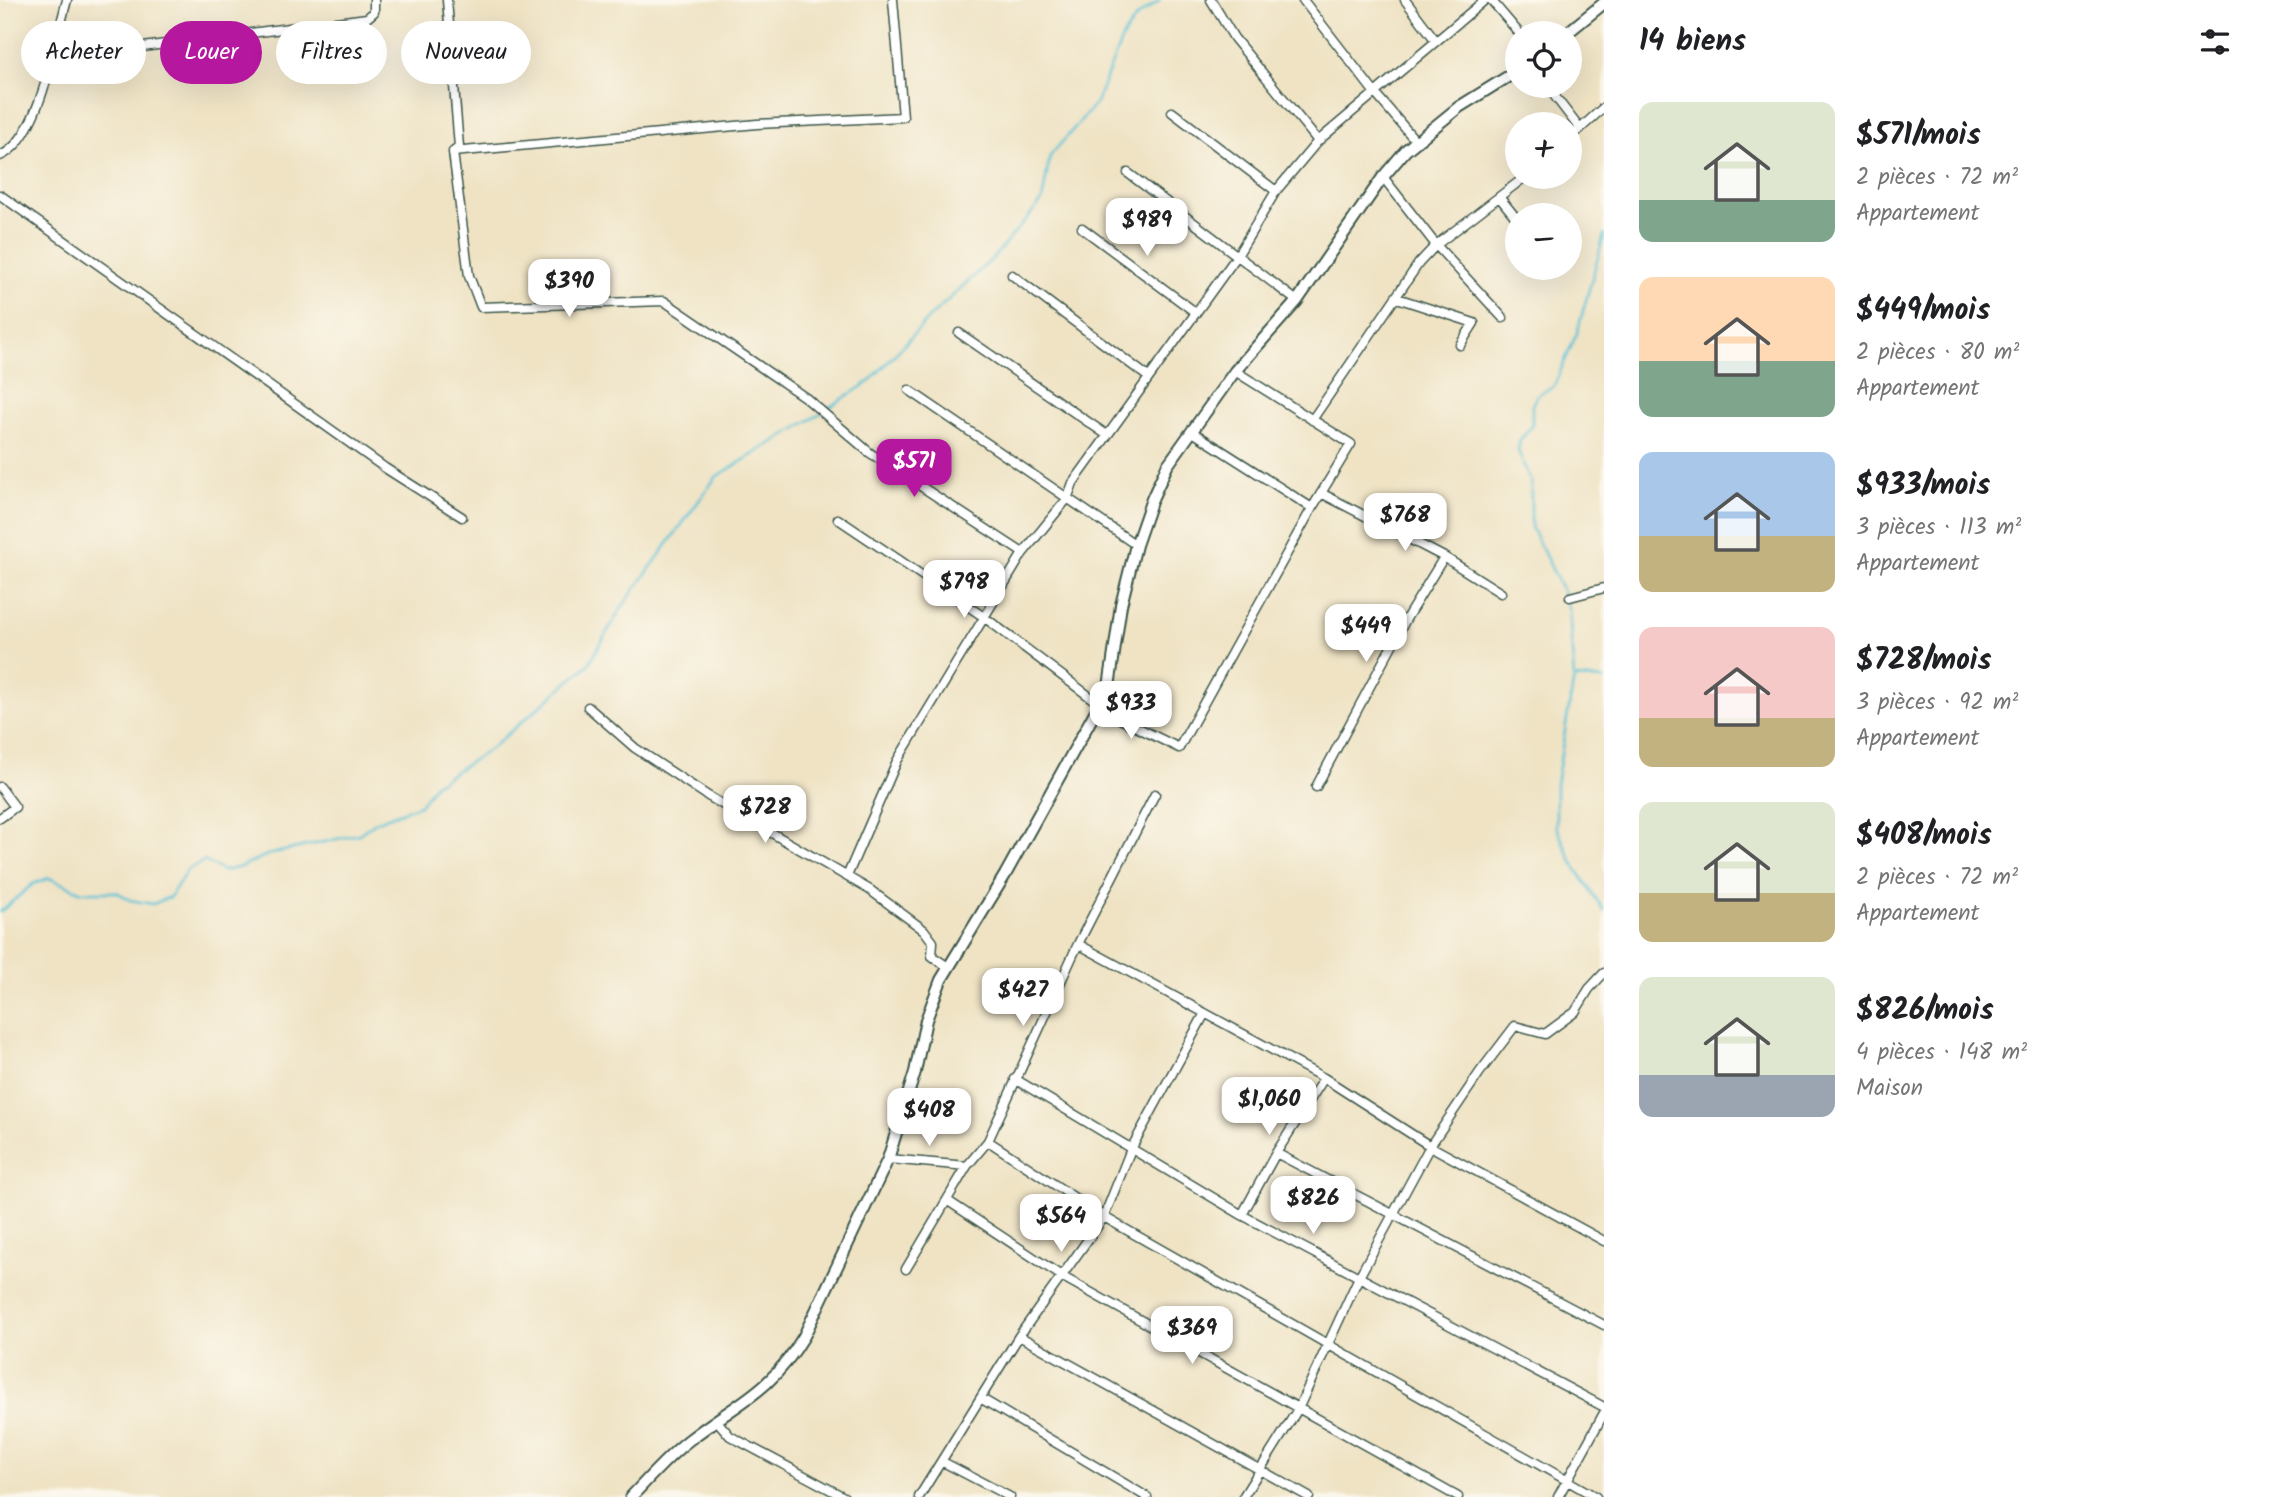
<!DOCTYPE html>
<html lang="fr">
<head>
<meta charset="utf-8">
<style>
	body { margin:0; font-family:Kalam,sans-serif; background:#f6f6f6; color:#202124; height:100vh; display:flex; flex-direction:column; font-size:26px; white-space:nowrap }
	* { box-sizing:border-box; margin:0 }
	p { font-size:23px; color:#757577 }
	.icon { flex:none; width:38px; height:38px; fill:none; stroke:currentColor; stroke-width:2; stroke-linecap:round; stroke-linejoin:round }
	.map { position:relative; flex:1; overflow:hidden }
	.sheet { display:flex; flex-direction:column; background:#fff; width:665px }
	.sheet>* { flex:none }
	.banner { position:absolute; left:21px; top:21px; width:665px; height:63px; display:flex; gap:14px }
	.fabs { position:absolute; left:1505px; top:21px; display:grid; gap:14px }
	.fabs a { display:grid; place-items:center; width:77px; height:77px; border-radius:50%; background:#fff; box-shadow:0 7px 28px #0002; font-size:35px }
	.price { position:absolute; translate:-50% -60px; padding:0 16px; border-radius:14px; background:#fff; color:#222; font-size:23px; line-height:46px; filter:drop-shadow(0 2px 4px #0008) }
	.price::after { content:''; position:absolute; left:50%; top:42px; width:21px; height:16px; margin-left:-10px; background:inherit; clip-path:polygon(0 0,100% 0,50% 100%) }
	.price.active { background:#b5179e; color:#fff }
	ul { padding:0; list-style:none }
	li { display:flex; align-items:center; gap:21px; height:175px; padding:0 35px }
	li span { display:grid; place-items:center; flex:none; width:196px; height:140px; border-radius:14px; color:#555 }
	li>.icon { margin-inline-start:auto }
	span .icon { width:84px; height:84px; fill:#fffc; stroke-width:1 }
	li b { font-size:30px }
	h2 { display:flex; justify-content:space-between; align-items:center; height:84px; padding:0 35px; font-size:30px }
	.chip { padding:0 24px; border-radius:32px; background:#fff; box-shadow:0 7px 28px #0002; font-size:24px; line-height:63px }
	.chip.active { background:#b5179e; color:#fff }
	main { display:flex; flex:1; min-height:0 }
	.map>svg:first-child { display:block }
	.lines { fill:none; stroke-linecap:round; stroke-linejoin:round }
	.stream { stroke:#59c0d6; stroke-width:2.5 }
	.street-casing { stroke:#3e564a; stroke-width:11 }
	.secondary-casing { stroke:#3e564a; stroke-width:14 }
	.street { stroke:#fff; stroke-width:8 }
	.secondary { stroke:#fff; stroke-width:10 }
</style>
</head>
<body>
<main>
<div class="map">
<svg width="1604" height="1497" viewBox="0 0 1604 1497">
	<rect width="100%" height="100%" fill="#fbf7ec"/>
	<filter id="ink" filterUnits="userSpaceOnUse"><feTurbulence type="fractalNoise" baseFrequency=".0143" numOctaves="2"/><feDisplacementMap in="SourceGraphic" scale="14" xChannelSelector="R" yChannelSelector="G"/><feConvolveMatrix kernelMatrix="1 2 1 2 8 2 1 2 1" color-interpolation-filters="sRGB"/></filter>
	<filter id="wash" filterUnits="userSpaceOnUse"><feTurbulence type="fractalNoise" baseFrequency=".00686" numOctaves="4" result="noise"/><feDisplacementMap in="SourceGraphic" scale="28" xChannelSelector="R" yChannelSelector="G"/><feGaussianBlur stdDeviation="1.57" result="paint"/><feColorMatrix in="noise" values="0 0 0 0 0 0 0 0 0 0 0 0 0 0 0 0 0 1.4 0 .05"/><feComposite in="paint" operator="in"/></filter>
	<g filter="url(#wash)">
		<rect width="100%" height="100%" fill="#efe3c4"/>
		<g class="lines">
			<path class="stream" d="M 1604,235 L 1577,333 L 1554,386 L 1537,395 L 1532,405 L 1532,426 L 1520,440 L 1518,451 L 1531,482 L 1531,527 L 1562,589 L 1569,610 L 1574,678 L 1556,784 L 1556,826 L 1572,862 L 1604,911
				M 825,410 L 869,382 L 931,316 L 992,259 L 1042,201 L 1050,156 L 1096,103 L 1123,36 L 1137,17 L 1160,0
				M 1576,678 L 1604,680
				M 0,912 L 33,884 L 49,878 L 82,892 L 117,892 L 130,900 L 153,904 L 170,897 L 187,870 L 204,861 L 223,871 L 241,867 L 267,855 L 359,834 L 377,821 L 420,805 L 435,784 L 489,750 L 588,665 L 620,610 L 716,477 L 820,414"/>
		</g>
	</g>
	<g filter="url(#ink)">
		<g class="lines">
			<defs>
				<path id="street" d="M 447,0 L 459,147 L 453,152 L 469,276 L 481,307 L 664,301 L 806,398 L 870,453 L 1023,553
					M 1211,0 L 1234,38 L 1318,141
					M 1303,0 L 1374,92 L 1415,140
					M 1405,0 L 1436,41
					M 1491,0 L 1519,33
					M 50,59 L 367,18 L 374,12 L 374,0
					M 1547,86 L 1580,129
					M 1172,112 L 1276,191
					M 1570,138 L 1604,107
					M 453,152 L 757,124 L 903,117 L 893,0
					M 0,156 C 40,140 55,41 67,0
					M 1128,173 L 1297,301
					M 1383,177 L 1436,245 L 1503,318
					M 0,195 L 385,468 L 462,517
					M 1500,198 L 1517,219
					M 1082,228 L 1195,312
					M 1012,275 L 1147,376
					M 1397,298 L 1474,323 L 1460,345
					M 959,333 L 1107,435
					M 909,390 L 1136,545
					M 1312,420 L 1419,263 L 1436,245 L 1525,177
					M 1191,431 L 1312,508
					M 1321,493 L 1444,557 L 1501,593
					M 838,519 L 984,617 L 1118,718 L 1179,748 L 1312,508 L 1351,444 L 1235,371
					M 1570,597 L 1604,588
					M 588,707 L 635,748 L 708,796 L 870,890 L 924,930 L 933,942 L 932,956 L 948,967
					M 0,787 L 15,807 L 0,818
					M 1316,787 L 1406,619 L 1444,557
					M 848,874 L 897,761 L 1023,553 L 1067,499 L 1073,483 L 1237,256 L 1276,191 L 1318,141 L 1485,0
					M 1078,944 L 1324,1078 L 1430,1146 L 1604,1241
					M 1015,1079 L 1242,1215 L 1604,1407
					M 988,1141 L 1104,1217 L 1596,1497
					M 1276,1153 L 1604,1325
					M 888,1159 L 967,1166
					M 948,1201 L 1063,1277 L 1458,1497
					M 1242,1215 L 1276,1153 L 1324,1078
					M 906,1269 L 967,1166 L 988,1141 L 1078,944 L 1155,794
					M 1019,1336 L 1309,1497
					M 982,1399 L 1147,1497
					M 717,1421 L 730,1436 L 844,1497
					M 943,1462 L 1010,1497
					M 919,1497 L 1019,1336 L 1104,1217 L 1131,1149 L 1205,1013
					M 1243,1497 L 1298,1409 L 1359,1277 L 1430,1146 L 1480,1072 L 1515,1026 L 1545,1034 L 1575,1012 L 1589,989 L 1604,973
					M 1558,1497 L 1604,1413"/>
				<path id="secondary" d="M 1567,33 L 1604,3
					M 631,1497 C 650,1477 667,1457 689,1440 C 738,1402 770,1393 804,1336 L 888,1159 L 915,1072 L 926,1020 L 941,980 L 1005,875 L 1109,687 L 1121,605 L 1136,545 L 1152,499 L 1167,466 L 1235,371 L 1297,301 L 1383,177 L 1406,150 L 1459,107 L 1517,71"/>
			</defs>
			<use href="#street" class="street-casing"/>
			<use href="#secondary" class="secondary-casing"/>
			<use href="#street" class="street"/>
			<use href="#secondary" class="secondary"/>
		</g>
	</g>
</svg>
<div class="fabs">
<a><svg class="icon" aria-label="locate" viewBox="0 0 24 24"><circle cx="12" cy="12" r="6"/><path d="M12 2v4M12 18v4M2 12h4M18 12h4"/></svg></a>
<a>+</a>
<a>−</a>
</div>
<b class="price" style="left:1147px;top:258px">$989</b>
<b class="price" style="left:569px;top:319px">$390</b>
<b class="price active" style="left:914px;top:499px">$571</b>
<b class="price" style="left:1405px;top:553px">$768</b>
<b class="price" style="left:964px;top:620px">$798</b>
<b class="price" style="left:1366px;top:664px">$449</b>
<b class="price" style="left:1131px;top:741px">$933</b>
<b class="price" style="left:765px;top:845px">$728</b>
<b class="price" style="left:1023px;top:1028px">$427</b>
<b class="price" style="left:1269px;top:1137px">$1,060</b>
<b class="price" style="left:929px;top:1148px">$408</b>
<b class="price" style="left:1313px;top:1236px">$826</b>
<b class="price" style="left:1061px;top:1254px">$564</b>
<b class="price" style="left:1192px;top:1366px">$369</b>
<div class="banner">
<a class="chip">Acheter</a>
<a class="chip active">Louer</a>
<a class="chip">Filtres</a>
<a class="chip">Nouveau</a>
</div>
</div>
<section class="sheet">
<h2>14 biens<svg class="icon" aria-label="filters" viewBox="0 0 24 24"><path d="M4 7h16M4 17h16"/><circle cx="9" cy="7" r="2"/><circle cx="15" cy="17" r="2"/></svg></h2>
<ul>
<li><span style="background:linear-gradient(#dfe7d0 70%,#7fa58c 0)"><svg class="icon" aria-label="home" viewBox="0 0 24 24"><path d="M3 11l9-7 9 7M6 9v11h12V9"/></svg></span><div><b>$571/mois</b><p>2 pièces · 72 m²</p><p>Appartement</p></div></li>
<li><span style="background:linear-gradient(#ffd9b3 60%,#7fa58c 0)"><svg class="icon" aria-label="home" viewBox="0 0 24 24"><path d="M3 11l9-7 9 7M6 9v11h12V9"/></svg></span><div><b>$449/mois</b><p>2 pièces · 80 m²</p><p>Appartement</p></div></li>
<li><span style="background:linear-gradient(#a9c7e8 60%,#c2b280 0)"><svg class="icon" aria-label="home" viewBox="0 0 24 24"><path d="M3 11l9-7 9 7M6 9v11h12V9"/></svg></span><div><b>$933/mois</b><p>3 pièces · 113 m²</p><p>Appartement</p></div></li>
<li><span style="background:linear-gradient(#f6c9c9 65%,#c2b280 0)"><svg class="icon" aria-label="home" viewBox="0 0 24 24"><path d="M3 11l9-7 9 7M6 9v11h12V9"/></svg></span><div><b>$728/mois</b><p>3 pièces · 92 m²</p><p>Appartement</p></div></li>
<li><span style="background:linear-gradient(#dfe7d0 65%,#c2b280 0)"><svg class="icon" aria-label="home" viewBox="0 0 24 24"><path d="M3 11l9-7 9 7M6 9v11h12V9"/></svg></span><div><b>$408/mois</b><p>2 pièces · 72 m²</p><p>Appartement</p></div></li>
<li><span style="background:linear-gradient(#dfe7d0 70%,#9aa5b1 0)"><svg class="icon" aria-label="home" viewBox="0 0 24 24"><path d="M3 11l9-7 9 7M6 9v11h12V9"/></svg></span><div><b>$826/mois</b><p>4 pièces · 148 m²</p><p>Maison</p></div></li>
</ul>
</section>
</main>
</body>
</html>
